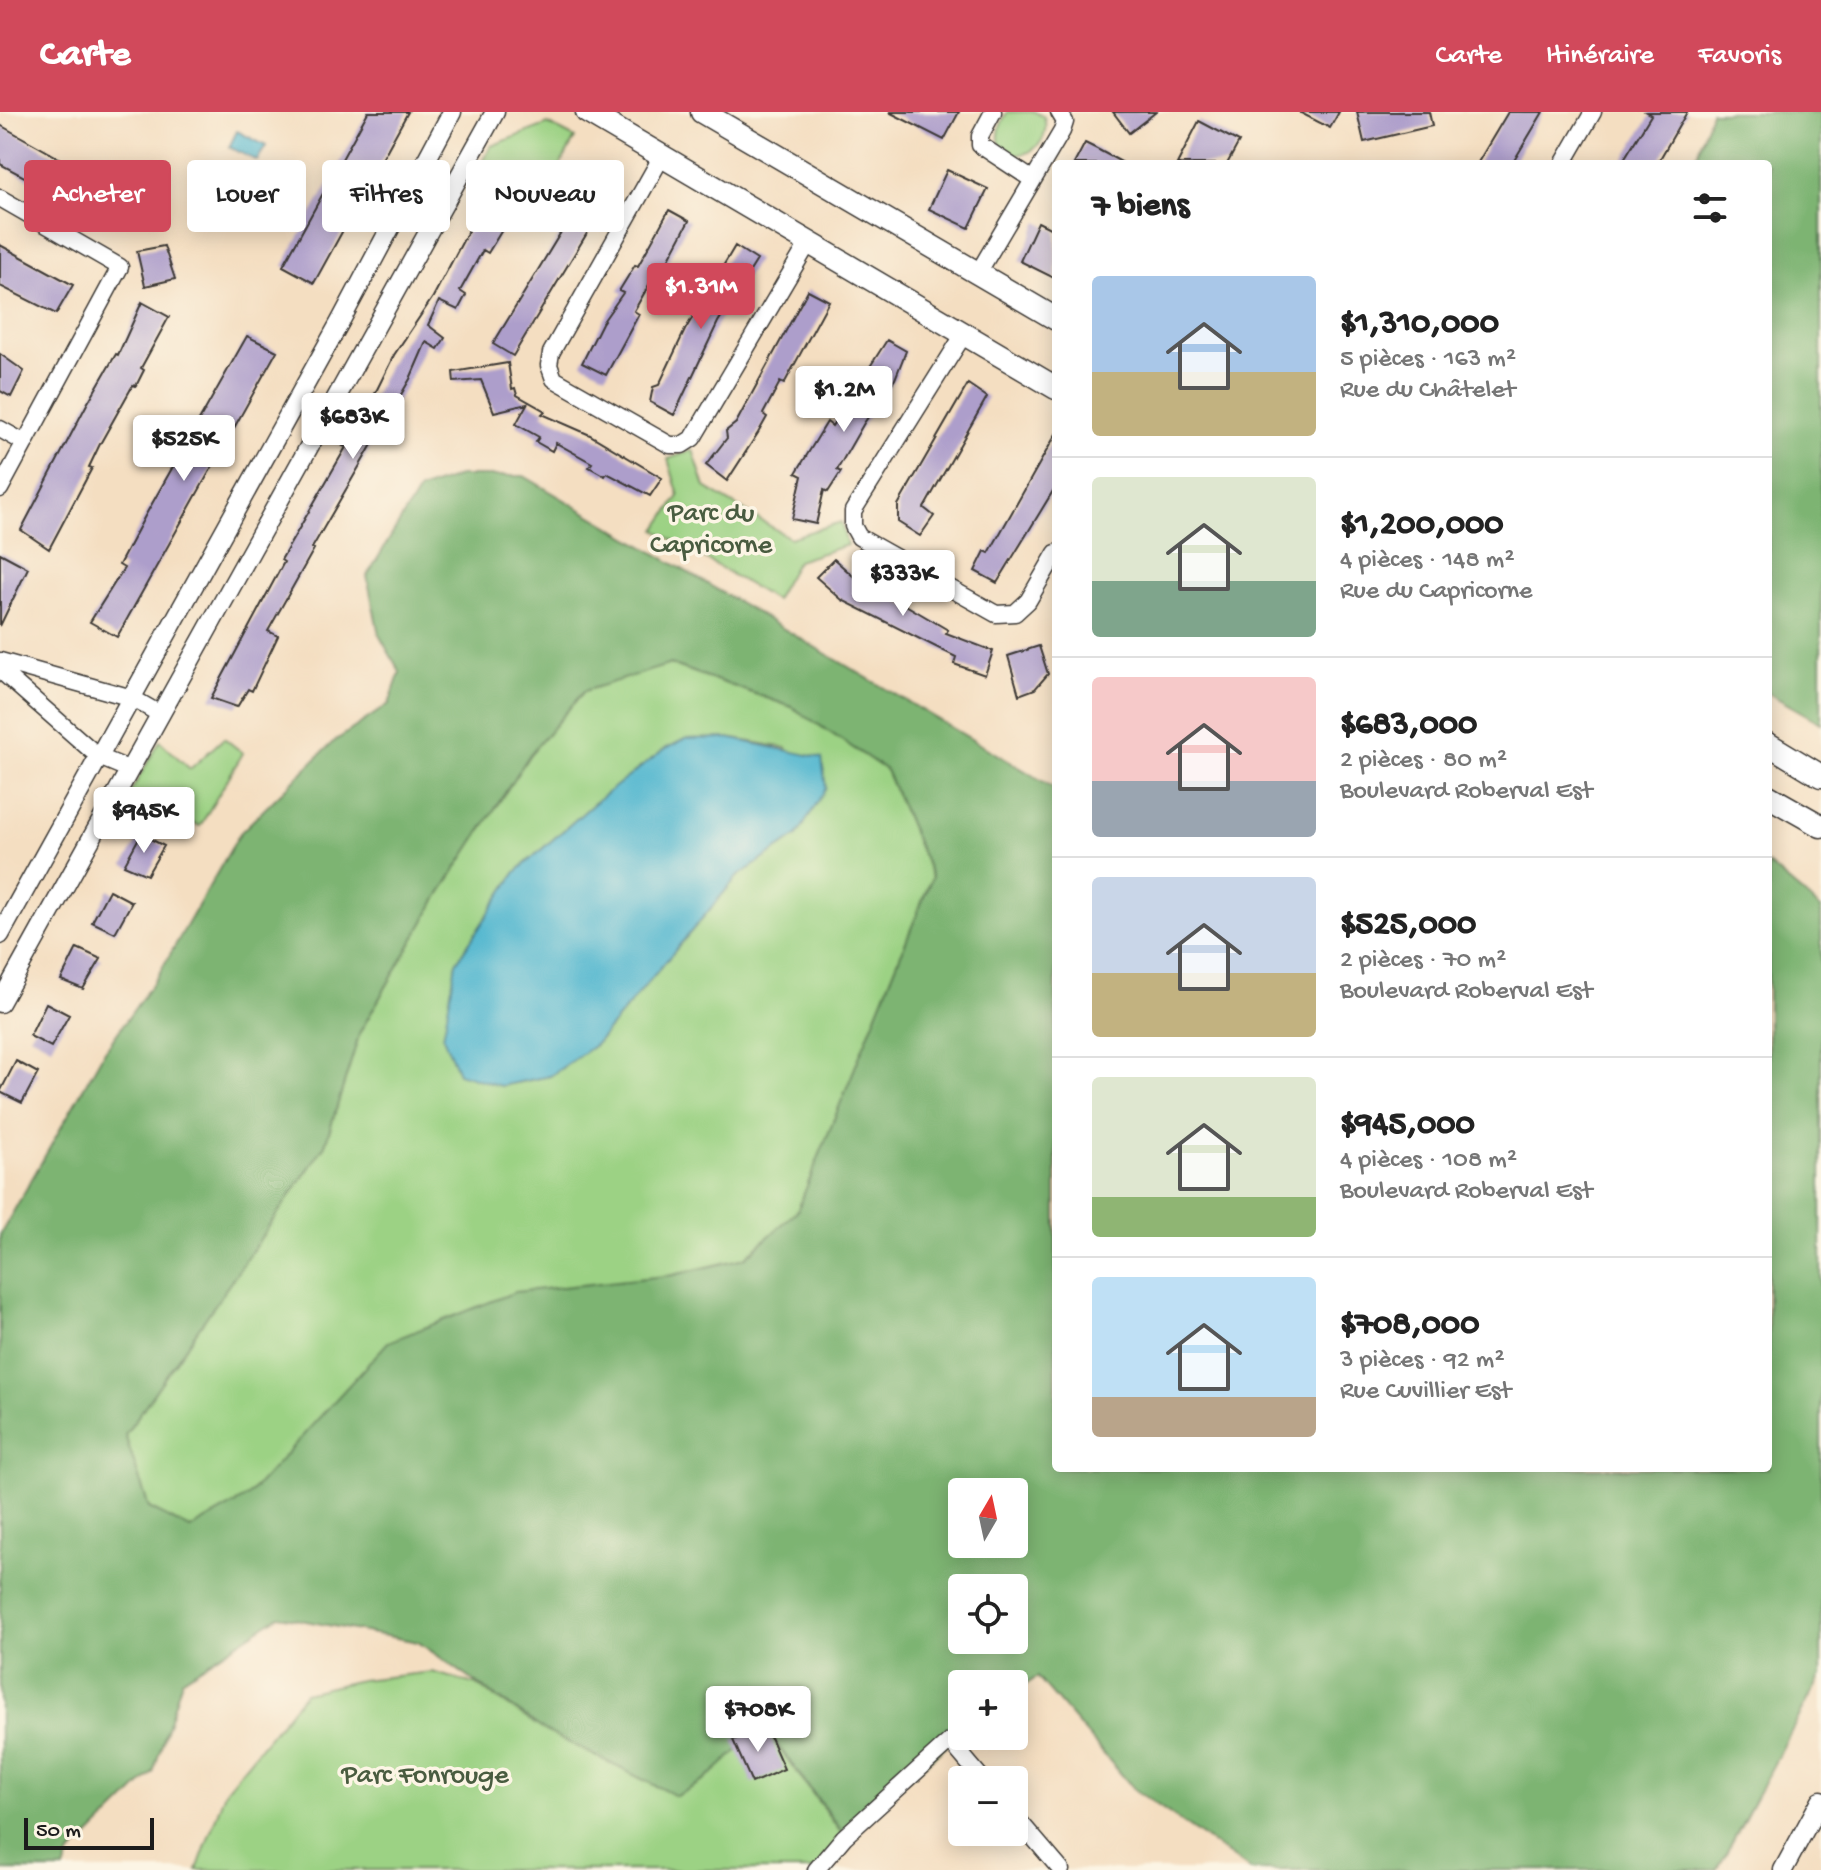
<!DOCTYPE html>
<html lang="fr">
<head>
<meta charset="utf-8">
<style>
	body { margin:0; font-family:"Gochi Hand",sans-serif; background:#f2f2f2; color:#222; height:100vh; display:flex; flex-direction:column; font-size:30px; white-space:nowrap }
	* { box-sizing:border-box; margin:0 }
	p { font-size:26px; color:#767676 }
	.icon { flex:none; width:44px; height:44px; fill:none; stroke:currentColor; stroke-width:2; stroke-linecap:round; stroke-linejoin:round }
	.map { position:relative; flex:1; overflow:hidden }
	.details { position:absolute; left:1052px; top:48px; width:720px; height:1312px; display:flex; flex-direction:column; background:#fff; border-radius:8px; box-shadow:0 4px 20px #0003 }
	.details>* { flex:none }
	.hud { position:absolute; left:24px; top:48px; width:760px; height:72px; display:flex; gap:16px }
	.needle { width:52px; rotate:9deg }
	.tools { position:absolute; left:948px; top:1366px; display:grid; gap:16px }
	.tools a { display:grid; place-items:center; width:80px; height:80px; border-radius:8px; background:#fff; box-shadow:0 4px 20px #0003; font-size:40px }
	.scale { position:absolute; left:24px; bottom:20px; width:130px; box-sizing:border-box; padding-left:8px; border:4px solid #1c1c1c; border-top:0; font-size:22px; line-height:28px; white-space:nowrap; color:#1c1c1c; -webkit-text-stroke:6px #fcf5e5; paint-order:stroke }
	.price { position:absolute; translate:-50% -68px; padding:0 18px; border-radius:8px; background:#fff; color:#222; font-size:26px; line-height:52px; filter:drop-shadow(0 2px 4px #0008) }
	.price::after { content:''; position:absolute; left:50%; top:48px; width:24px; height:18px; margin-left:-12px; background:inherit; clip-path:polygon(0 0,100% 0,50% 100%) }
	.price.active { background:#d1495b; color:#fff }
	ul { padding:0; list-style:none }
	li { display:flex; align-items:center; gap:24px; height:200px; padding:0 40px }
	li+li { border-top:2px solid #e0e0e0 }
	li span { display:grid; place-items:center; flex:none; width:224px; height:160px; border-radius:8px; color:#555 }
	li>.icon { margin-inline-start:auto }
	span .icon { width:96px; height:96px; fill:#fffc; stroke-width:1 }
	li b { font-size:34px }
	h2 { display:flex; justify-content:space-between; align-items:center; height:96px; padding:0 40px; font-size:34px }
	.tag { padding:0 28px; border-radius:8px; background:#fff; box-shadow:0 4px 20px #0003; font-size:28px; line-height:72px }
	.tag.active { background:#d1495b; color:#fff }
	header { display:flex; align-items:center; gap:48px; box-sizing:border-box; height:112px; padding:0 40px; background:#d1495b; color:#fff }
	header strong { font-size:38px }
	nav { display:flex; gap:44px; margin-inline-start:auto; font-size:28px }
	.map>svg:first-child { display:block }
	.green { fill:#9cd284; stroke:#5c7750; stroke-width:2; fill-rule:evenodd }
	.forest { fill:#7db472; stroke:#4c6847; stroke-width:2; fill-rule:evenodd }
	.water { fill:#50b6cf; stroke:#366976; stroke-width:2 }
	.building { fill:#ad9ecb }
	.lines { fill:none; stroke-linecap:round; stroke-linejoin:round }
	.minor-casing { stroke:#3c3935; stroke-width:19 }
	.tertiary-casing { stroke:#3c3935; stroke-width:21 }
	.secondary-casing { stroke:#3c3935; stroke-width:25 }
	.minor { stroke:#fff; stroke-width:16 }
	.tertiary { stroke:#fff; stroke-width:18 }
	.secondary { stroke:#fff; stroke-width:22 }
	.labels { text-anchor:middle; stroke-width:7; stroke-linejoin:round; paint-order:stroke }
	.park-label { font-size:28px; fill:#495c40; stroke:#fcf5e5 }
</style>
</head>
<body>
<header>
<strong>Carte</strong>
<nav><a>Carte</a><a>Itinéraire</a><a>Favoris</a></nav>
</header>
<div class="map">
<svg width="1821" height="1758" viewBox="0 0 1821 1758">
	<rect width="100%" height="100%" fill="#fcf5e5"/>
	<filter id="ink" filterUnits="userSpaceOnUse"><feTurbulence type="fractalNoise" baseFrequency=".0125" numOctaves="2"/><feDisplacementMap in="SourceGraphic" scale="16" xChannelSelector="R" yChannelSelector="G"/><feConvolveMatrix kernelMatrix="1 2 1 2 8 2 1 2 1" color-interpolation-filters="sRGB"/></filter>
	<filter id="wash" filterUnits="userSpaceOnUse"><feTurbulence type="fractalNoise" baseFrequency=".006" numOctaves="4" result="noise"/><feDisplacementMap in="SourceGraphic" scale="32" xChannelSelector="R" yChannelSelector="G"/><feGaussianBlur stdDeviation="1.8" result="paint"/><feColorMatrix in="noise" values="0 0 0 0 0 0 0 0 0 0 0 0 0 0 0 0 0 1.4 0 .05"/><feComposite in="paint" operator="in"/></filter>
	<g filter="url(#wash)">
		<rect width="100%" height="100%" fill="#f4dec1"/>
		<path class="green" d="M 1007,0 L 1035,0 L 1044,5 C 1057,52 973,59 1007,0 Z
			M 548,12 L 575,26 L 533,104 L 471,74 L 491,34 Z
			M 693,338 L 705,375 L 790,426 L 841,410 L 847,433 L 797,449 L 775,488 L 656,418 L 679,384 L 668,347 Z
			M 670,552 L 792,595 L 886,658 L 932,765 L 797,1099 L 745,1146 L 389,1230 L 247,1385 L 190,1417 L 149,1396 L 125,1323 L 325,1033 L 360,920 L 439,783 L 530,642 L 584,579 ZM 728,626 L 787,636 L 797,724 L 737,765 L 596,932 L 550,964 L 500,974 L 456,851 L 516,760 L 599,687 L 665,637 L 685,627 Z
			M 224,626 L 243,641 L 200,714 L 126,688 L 160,629 L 190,657 Z
			M 432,1560 L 477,1573 L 547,1620 L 704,1669 L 763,1614 L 844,1725 L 816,1758 L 197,1758 L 226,1677 L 305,1581 L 360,1568 Z"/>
		<path class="forest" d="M 1711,0 L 1821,0 L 1821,611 L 1768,581 L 1768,52 L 1694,52 Z
			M 459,364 L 524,364 L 1056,677 L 1056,1356 L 1768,1356 L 1768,752 L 1821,797 L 1821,1564 L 1717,1758 L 1251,1758 L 1134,1677 L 1037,1565 L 1014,1581 L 1014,1572 L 962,1572 L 962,1620 L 844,1722 L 764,1615 L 704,1669 L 676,1684 L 547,1620 L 418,1530 L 279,1504 L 182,1568 L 153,1661 L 69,1744 L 64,1758 L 0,1758 L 0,1123 L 104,940 L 157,865 L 240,721 L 332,631 L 389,592 L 400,560 L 379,523 L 367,464 L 419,378 ZM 671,552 L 792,595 L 886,658 L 932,765 L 797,1099 L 745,1146 L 674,1163 L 515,1180 L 388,1230 L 247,1385 L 190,1417 L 149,1396 L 125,1323 L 325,1033 L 360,920 L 439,783 L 530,642 L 584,579 ZM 962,1380 L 1014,1380 L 1014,1432 L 962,1432 ZM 962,1476 L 1014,1476 L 1014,1528 L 962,1528 Z"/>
		<path class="water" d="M 237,19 L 266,34 L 257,49 L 229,35 Z
			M 728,626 L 822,646 L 826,676 L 797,724 L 737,765 L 596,932 L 550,964 L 500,974 L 458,961 L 443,925 L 456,851 L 516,760 L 599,687 L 665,637 L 685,627 Z"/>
		<g id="blocks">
			<path class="building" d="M 368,0 L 408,0 L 314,171 L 283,154 Z
				M 889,0 L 959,0 L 944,28 Z
				M 1113,0 L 1156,0 L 1129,21 Z
				M 1299,0 L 1339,0 L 1330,16 Z
				M 1357,0 L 1429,0 L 1432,14 L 1364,30 Z
				M 1508,0 L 1543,0 L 1512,52 L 1477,52 Z
				M 1646,0 L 1687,0 L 1657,52 L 1621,52 L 1651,3 Z
				M 1199,9 L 1239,30 L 1227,52 L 1177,52 Z
				M 0,13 L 93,65 L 95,60 L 130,82 L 112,112 L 0,52 Z
				M 1085,31 L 1095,36 L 1125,52 L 1074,52 Z
				M 593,55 L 615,68 L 595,108 L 513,244 L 493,232 L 575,97 L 570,94 Z
				M 947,58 L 988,77 L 969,116 L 929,97 Z
				M 482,93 L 508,108 L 488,141 L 483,138 L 460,179 L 466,183 L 458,198 L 439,189 L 428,213 L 445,226 L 438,237 L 426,230 L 410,267 L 312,436 L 314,437 L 268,519 L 278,524 L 252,579 L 248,577 L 237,595 L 211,586 L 284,450 L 281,448 L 346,335 L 343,334 L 359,314 L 394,243 L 433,185 Z
				M 669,98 L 689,109 L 655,173 L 650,171 L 634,199 L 639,202 L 606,263 L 582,251 L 602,211 L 623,181 L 619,179 L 635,153 L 638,154 Z
				M 1038,110 L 1056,119 L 1056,167 L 1020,149 Z
				M 0,133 L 73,173 L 56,202 L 0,174 Z
				M 164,134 L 175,167 L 145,174 L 137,139 Z
				M 735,134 L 757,148 L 718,210 L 674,303 L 650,290 L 653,275 L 659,273 L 685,218 Z
				M 808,178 L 829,189 L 784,272 L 780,270 L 763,302 L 767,305 L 758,321 L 727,369 L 706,353 L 727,326 L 726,319 L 736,311 Z
				M 142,190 L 169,205 L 141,256 L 144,258 L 136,274 L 133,273 L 100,332 L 89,355 L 92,356 L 49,437 L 21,418 L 87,292 L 116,242 L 118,243 Z
				M 247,224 L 277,239 L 117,525 L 90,510 L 124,456 L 119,453 L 145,404 Z
				M 887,228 L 906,239 L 895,267 L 864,311 L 837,358 L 841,360 L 828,380 L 824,378 L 816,412 L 792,407 L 802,364 L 796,361 L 827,310 L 832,314 Z
				M 0,242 L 24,259 L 11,285 L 0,279 Z
				M 508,251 L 512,277 L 515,276 L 517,283 L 545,299 L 542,302 L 590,323 L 662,366 L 650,384 L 607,361 L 605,364 L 589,355 L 592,351 L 556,331 L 552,339 L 536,330 L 539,325 L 516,312 L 527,292 L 494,300 L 481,268 L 454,270 L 453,260 Z
				M 968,272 L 987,285 L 924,396 L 934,404 L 920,424 L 898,410 L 898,393 Z
				M 1056,322 L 1056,374 L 997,471 L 975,459 L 985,439 L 989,441 Z
				M 0,441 L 28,456 L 0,514 Z
				M 834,447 L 871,480 L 875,475 L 948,518 L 946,521 L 993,539 L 985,563 L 954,552 L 956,545 L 842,488 L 816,465 Z
				M 1039,534 L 1048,562 L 1035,577 L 1019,583 L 1008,544 Z
				M 141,722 L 164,734 L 147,763 L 124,753 Z
				M 109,778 L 132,790 L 115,821 L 92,810 Z
				M 77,836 L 101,847 L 83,877 L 61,868 Z
				M 46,891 L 69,903 L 51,935 L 30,924 Z
				M 16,949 L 38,961 L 22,991 L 0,980 Z
				M 765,1614 L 784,1657 L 752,1671 L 733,1628 Z"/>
		</g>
	</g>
	<g filter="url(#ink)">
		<use href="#blocks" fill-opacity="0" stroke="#3c3935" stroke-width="2"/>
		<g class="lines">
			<defs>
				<path id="minor" d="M 993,0 L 980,24 L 980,33 L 1033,68
					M 662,44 L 551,241 L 549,253 L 554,267 L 670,333 L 682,333 L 693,326 L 809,130
					M 1563,52 L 1593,0
					M 0,86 L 120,155 L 0,377
					M 978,161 L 1062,19 L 1065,10 L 1059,0
					M 964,222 L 853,399 L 853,414 L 859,425 L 996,502 L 1015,501 L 1028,489 L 1056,441
					M 0,317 L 25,331
					M 0,549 L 132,586 L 158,601
					M 0,558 L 99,645 L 128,657
					M 1014,1703 L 1061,1758
					M 816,1758 L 844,1725 L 950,1629 L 983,1668"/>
				<path id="tertiary" d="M 0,823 L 340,210 L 452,0
					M 0,891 L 495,0
					M 1783,1758 L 1821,1688"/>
				<path id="secondary" d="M 587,0 L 1056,276
					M 702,0 L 1056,207
					M 1768,632 L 1821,664
					M 1768,684 L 1821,714"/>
			</defs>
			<use href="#minor" class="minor-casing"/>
			<use href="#tertiary" class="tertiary-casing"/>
			<use href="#secondary" class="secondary-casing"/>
			<use href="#minor" class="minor"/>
			<use href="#tertiary" class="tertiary"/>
			<use href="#secondary" class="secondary"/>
		</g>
	</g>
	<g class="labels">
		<g class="park-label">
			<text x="711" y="408">Parc du<tspan x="711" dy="32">Capricorne</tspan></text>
			<text x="425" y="1670">Parc Fonrouge</text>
		</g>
	</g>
</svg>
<div class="tools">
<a><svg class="needle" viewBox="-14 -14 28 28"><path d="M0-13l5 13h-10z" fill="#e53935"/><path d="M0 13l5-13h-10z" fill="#767676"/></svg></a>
<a><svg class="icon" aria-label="locate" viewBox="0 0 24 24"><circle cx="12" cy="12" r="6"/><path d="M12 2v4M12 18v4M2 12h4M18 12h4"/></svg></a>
<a>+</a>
<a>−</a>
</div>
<div class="scale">50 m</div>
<b class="price active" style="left:701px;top:219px">$1.31M</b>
<b class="price" style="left:844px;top:322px">$1.2M</b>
<b class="price" style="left:353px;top:349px">$683K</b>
<b class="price" style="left:184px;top:371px">$525K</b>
<b class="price" style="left:903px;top:506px">$333K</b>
<b class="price" style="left:144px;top:743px">$945K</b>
<b class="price" style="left:758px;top:1642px">$708K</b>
<div class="hud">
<a class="tag active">Acheter</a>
<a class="tag">Louer</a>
<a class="tag">Filtres</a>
<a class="tag">Nouveau</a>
</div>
<section class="details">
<h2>7 biens<svg class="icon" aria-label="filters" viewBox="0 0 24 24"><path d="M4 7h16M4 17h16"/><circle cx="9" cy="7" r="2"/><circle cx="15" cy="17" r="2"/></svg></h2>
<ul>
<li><span style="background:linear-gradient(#a9c7e8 60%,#c2b280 0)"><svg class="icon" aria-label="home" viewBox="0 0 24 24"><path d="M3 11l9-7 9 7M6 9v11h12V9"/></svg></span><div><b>$1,310,000</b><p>5 pièces · 163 m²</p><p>Rue du Châtelet</p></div></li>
<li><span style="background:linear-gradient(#dfe7d0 65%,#7fa58c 0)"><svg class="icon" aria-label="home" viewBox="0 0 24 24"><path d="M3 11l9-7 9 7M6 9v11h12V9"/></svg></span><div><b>$1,200,000</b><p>4 pièces · 148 m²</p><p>Rue du Capricorne</p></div></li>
<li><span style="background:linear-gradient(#f6c9c9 65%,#9aa5b1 0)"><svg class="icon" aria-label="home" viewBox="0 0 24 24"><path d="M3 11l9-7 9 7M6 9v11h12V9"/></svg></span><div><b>$683,000</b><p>2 pièces · 80 m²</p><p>Boulevard Roberval Est</p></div></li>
<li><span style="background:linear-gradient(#c9d6e8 60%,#c2b280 0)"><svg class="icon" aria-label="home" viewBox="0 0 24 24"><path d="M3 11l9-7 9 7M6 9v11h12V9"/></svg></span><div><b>$525,000</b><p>2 pièces · 70 m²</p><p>Boulevard Roberval Est</p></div></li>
<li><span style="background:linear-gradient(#dfe7d0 75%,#8fb573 0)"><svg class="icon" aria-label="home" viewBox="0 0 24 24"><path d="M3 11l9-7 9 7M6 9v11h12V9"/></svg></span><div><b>$945,000</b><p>4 pièces · 108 m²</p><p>Boulevard Roberval Est</p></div></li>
<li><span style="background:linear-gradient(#bfe0f5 75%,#b9a48a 0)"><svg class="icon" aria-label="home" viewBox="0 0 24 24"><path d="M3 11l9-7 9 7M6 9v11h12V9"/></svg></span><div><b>$708,000</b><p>3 pièces · 92 m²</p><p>Rue Cuvillier Est</p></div></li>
</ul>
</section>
</div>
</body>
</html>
